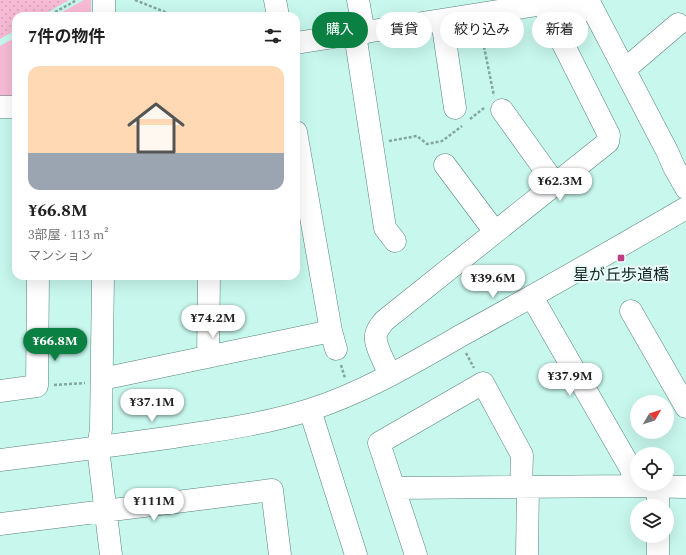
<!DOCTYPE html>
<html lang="ja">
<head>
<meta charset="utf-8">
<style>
	body { margin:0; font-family:Spectral,"Noto Sans JP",serif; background:#f2f2f2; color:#222; height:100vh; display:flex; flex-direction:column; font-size:15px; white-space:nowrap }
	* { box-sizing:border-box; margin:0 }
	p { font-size:13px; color:#767676 }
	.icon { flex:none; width:22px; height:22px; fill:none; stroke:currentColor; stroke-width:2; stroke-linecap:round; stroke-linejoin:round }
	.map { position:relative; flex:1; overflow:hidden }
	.drawer { position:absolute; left:12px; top:12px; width:288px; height:268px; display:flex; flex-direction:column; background:#fff; border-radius:12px; box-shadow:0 4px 16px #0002 }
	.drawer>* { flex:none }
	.top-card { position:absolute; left:312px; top:12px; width:314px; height:36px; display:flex; gap:8px }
	.needle { width:26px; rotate:51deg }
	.fabs { position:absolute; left:630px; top:395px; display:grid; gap:8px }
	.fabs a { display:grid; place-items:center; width:44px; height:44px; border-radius:50%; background:#fff; box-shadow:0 4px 16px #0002; font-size:20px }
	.price { position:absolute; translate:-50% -34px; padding:0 9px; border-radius:14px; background:#fff; color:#222; font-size:13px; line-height:26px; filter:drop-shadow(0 1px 2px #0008) }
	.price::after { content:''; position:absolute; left:50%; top:24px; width:12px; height:9px; margin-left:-6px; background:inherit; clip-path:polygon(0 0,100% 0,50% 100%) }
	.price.on { background:#0b8043; color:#fff }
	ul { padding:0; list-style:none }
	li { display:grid; align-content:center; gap:8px; height:212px; padding:0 16px }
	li+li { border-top:1px solid #e0e0e0 }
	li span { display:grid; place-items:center; height:124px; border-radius:12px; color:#555 }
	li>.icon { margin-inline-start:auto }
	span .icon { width:72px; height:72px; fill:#fffc; stroke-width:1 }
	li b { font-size:17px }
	h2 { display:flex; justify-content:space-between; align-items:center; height:48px; padding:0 16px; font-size:17px }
	.chip { padding:0 14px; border-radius:18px; background:#fff; box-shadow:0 4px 16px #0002; font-size:14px; line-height:36px }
	.chip.on { background:#0b8043; color:#fff }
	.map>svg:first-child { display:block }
	.grass { fill:url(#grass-dots) }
	.park { fill:#f8bbd5 }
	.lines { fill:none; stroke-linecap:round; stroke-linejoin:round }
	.minor-casing { stroke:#58837b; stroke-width:23 }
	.path { stroke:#82a79f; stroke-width:2.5; stroke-dasharray:3 2; stroke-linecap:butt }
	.minor { stroke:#fff; stroke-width:22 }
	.poi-dot { fill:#c03d83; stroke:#ebfdf9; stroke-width:1.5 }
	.labels { text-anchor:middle; stroke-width:4; stroke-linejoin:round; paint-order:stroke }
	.poi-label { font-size:16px; fill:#152724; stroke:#ebfdf9 }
</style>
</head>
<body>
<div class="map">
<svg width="686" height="555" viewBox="0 0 686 555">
	<defs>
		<pattern id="grass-dots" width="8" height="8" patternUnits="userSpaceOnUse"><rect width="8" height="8" fill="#f8bbd5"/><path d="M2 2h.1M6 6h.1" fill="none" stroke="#d4a1b7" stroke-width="1.8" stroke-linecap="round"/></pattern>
	</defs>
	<rect width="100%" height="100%" fill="#c7f7ed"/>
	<path class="grass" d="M 0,0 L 69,0 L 41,16 L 16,16 L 16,30 L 0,39 Z"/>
	<path class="park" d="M 84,0 L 91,0 L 91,16 L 55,16 Z
		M 16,37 L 16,99 L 0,99 L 0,46 Z"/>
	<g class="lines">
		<defs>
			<path id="minor" d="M 275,0 L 278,16
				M 358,0 L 364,33
				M 563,0 L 571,18 L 576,16 L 581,11 L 577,0
				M 588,0 L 667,151 L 674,167 L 686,188
				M 104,16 L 104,0
				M 442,20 L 455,108
				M 355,34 L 385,228 L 395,241
				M 296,43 L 543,4
				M 630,65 L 678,24
				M 0,107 L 16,107
				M 502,110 L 555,184
				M 296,132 L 331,331 L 336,349
				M 445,165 L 495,232
				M 103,276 L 101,429 L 98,448 L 111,555
				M 532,297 L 631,469 L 636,486
				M 631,311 L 686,407
				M 208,357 L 209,276
				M 390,375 C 386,365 374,345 376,335 C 377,329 381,325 384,321 L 608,142 L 609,135 L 543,4 L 543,0
				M 102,379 L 331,331
				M 0,391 L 37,386 L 38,276
				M 310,410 L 356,555
				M 0,460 C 58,453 116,445 174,437 C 219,430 265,424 309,410 C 363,393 413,363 462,335 C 537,294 612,251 686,208
				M 658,487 L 658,506
				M 394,488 L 636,486 L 686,487
				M 0,524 L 272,490 L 280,555
				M 658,536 L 658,555
				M 416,555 L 379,443 L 483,383 L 522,455 L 521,487
				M 527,555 L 528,487"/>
		</defs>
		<use href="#minor" class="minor-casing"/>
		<path class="path" d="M 135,0 L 175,16
			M 55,12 L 77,0
			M 481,32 L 494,96
			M 470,119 L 484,108
			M 389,141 L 417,136 L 427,144 L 442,141 L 462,126
			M 466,353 L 474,368
			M 341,365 L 345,378
			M 54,385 L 85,383"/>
		<use href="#minor" class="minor"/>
	</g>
	<rect class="poi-dot" x="617" y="254" width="8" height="8" rx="2"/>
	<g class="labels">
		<g class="poi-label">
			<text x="621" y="280">星が丘歩道橋</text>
		</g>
	</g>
</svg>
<div class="fabs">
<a><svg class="needle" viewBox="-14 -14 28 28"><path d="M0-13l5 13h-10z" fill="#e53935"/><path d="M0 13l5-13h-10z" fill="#767676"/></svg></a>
<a><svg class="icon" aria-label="locate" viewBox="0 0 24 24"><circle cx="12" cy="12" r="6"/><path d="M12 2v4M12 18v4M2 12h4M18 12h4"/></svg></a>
<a><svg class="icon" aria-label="layers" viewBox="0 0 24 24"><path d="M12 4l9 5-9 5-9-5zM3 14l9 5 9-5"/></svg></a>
</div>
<b class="price" style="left:560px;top:202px">¥62.3M</b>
<b class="price" style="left:493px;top:299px">¥39.6M</b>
<b class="price" style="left:213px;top:339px">¥74.2M</b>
<b class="price on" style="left:55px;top:362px">¥66.8M</b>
<b class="price" style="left:570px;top:397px">¥37.9M</b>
<b class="price" style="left:152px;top:423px">¥37.1M</b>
<b class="price" style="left:154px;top:522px">¥111M</b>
<div class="top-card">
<a class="chip on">購入</a>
<a class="chip">賃貸</a>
<a class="chip">絞り込み</a>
<a class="chip">新着</a>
</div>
<section class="drawer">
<h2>7件の物件<svg class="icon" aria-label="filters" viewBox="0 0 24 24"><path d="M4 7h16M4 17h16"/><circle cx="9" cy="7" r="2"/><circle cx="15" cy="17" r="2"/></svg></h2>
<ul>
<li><span style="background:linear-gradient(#ffd9b3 70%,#9aa5b1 0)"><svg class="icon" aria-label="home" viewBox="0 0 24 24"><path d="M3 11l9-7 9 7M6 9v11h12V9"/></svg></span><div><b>¥66.8M</b><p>3部屋 · 113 m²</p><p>マンション</p></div></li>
</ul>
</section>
</div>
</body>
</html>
